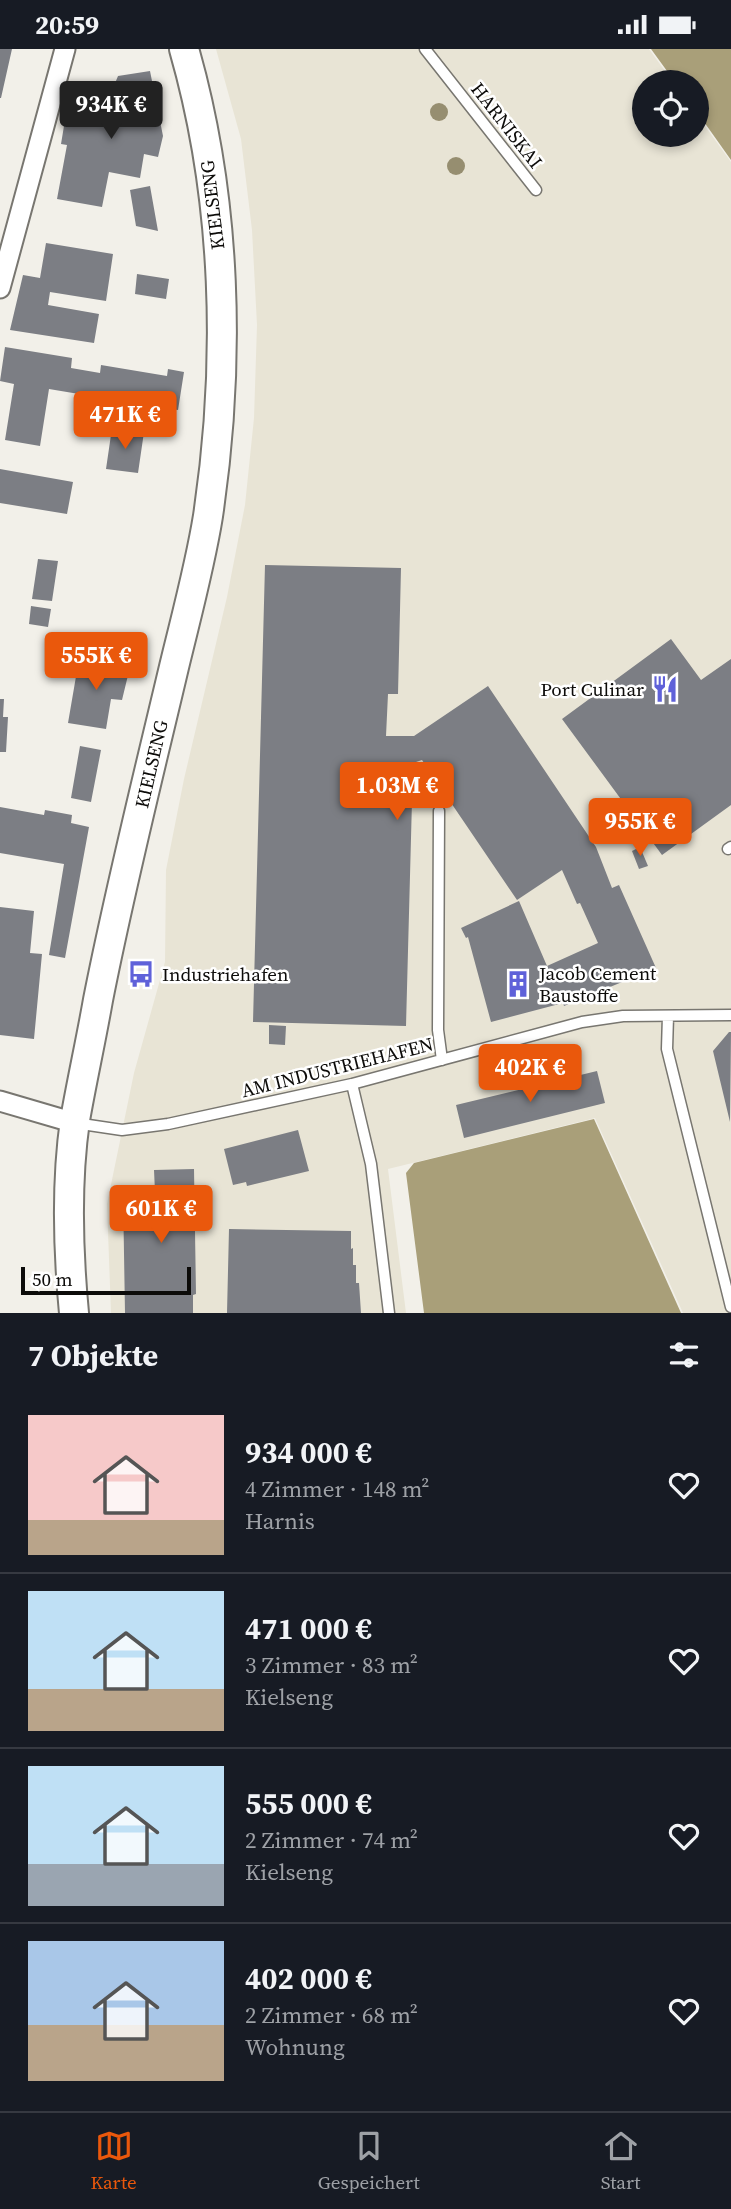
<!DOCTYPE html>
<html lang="de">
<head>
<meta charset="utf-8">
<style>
	body { margin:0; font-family:"Source Serif 4",serif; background:#242831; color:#f1f3f6; height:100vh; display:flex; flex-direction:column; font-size:26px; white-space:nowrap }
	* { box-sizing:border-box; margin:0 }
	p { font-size:23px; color:#9ea1a6 }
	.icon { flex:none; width:38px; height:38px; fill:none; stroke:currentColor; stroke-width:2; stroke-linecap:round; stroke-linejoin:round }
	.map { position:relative; height:1264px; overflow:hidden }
	.side { display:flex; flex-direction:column; background:#171b24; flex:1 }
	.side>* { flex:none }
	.fabs { position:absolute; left:632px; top:21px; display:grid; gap:14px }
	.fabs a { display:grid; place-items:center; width:77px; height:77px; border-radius:50%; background:#171b24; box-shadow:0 4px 10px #0003; font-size:35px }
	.scale { position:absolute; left:21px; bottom:18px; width:170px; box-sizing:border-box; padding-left:7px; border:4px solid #0c0b09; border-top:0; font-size:19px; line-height:24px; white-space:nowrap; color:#0c0b09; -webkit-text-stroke:5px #fff; paint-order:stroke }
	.price { position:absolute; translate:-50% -60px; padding:0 16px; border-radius:7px; background:#ea580c; color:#fff; font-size:23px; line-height:46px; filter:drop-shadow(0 2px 4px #0008) }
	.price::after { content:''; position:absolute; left:50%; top:42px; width:21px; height:16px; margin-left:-10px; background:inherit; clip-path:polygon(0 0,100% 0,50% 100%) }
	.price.current { background:#222; color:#fff }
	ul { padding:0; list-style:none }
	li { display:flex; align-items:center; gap:21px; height:175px; padding:0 28px }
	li+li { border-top:2px solid #363941 }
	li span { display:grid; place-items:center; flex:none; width:196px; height:140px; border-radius:0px; color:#555 }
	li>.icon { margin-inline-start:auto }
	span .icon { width:84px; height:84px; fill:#fffc; stroke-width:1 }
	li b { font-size:30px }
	h2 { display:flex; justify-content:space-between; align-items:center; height:84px; padding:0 28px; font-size:30px }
	.status { display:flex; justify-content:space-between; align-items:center; height:49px; padding:0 35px; background:#171b24; direction:ltr }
	.status svg { height:19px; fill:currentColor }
	.tab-bar { display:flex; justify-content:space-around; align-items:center; height:98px; border-top:2px solid #363941; background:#171b24; font-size:19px; color:#9ea1a6 }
	.tab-bar a { display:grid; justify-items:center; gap:4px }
	.tab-bar .current { color:#ea580c }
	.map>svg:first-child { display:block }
	.built { fill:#e8e4d5 }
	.water { fill:#a99f79 }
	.building { fill:#7c7e84 }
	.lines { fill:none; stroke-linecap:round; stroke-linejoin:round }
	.lane-casing { stroke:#787670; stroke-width:13 }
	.street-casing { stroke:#787670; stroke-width:23 }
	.secondary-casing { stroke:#787670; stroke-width:32 }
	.lane { stroke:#fff; stroke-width:10 }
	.street { stroke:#fff; stroke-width:19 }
	.secondary { stroke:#fff; stroke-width:28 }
	.tree { fill:#968e70 }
	.labels { text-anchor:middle; stroke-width:5; stroke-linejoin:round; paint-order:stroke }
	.street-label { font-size:19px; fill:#0c0b09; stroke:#fff }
	.poi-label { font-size:19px; fill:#0c0b09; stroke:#fff; text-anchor:start }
</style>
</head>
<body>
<div class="status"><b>20:59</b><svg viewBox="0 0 49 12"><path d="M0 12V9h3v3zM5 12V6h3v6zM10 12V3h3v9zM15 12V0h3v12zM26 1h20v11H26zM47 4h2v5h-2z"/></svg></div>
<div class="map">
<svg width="731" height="1264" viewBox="0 0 731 1264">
	<rect width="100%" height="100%" fill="#f2f0e9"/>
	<path class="built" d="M 216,0 L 649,0 L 673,33 L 644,33 L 644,86 L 696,86 L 697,66 L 731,113 L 731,1264 L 683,1264 L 595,1069 L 388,1120 L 406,1264 L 111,1264 L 107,1155 L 134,1024 L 165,913 L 166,821 L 184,730 L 227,548 L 245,456 L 254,369 L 257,276 L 252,181 L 241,90 Z"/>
	<path class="water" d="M 651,0 L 731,0 L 731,111 L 697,63 L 696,33 L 675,33 Z
		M 594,1070 L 681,1264 L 424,1264 L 406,1124 L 414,1114 Z"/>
	<path class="building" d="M 0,0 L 12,0 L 1,49 L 0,49 Z
		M 150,22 L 163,87 L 158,108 L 144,105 L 140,129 L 109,123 L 102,158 L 57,150 L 67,96 L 61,95 L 66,65 L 99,73 L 118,27 Z
		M 150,137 L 158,182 L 136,177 L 130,141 Z
		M 46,194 L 113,205 L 106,252 L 50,243 L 48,256 L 99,265 L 94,294 L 10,281 L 23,226 L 40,229 Z
		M 137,225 L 169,230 L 166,250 L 135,245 Z
		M 5,298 L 72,309 L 71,319 L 100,324 L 101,316 L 167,327 L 168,320 L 184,323 L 178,361 L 163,359 L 160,380 L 111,372 L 113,363 L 83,358 L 85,346 L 49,340 L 40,397 L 5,391 L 14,335 L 0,332 Z
		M 112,379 L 144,383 L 138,424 L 106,420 Z
		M 0,420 L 73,433 L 67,465 L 0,454 Z
		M 38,510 L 58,512 L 52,552 L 32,550 Z
		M 265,516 L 401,519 L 398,645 L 388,645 L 386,687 L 414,687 L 488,637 L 596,798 L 612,839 L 619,836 L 656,919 L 564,957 L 563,954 L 491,973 L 468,888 L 466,889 L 461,879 L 519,852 L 547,917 L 598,894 L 580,854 L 577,855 L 562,821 L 517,851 L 422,711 L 413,714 L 406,977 L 253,973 Z
		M 31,557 L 51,560 L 48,578 L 29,575 Z
		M 671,590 L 701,631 L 731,610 L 731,756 L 662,806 L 562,670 Z
		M 79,610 L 130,618 L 122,651 L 111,650 L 106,680 L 68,674 Z
		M 0,650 L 4,650 L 3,668 L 8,668 L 6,703 L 0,703 Z
		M 80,697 L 101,701 L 91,753 L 71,749 Z
		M 0,758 L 44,766 L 45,761 L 72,766 L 71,774 L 89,778 L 65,909 L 49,906 L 64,815 L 0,804 Z
		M 640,798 L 648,817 L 639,820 L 632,802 Z
		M 0,858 L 34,862 L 30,904 L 42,905 L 34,990 L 0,986 Z
		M 269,976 L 286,977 L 285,996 L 269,995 Z
		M 729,983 L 731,983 L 730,1073 L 713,1002 Z
		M 597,1022 L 605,1054 L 464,1089 L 456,1056 Z
		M 298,1081 L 309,1122 L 247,1137 L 246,1133 L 233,1136 L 224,1100 Z
		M 194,1120 L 196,1245 L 193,1246 L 193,1264 L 125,1264 L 123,1144 L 155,1143 L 154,1121 Z
		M 229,1180 L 351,1182 L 351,1200 L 353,1199 L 353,1216 L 356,1216 L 356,1234 L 359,1234 L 361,1264 L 227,1264 Z"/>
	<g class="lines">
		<defs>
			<path id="lane" d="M 425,0 L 536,141
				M 439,762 L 438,981 L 442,1011
				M 728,800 L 731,798
				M 668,967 L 667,1000 L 731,1258
				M 352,1035 L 371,1115 L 389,1264
				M 75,1074 L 122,1081 L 168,1075 L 352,1035 L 582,973 L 623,967 L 731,966"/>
			<path id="street" d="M 0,239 L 65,0
				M 0,1052 L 75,1074"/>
			<path id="secondary" d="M 74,1264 C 68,1201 66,1134 75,1071 C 82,1031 91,991 98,951 C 120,839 148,728 174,618 C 186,568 200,517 208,467 C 231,313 227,150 184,0"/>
		</defs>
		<use href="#lane" class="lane-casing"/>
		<use href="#street" class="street-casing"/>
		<use href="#secondary" class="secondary-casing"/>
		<use href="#lane" class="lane"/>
		<use href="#street" class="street"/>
		<use href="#secondary" class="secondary"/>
	</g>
	<g class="tree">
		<circle cx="439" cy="63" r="9"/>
		<circle cx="456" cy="117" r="9"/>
	</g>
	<defs>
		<symbol id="restaurant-bare" viewBox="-9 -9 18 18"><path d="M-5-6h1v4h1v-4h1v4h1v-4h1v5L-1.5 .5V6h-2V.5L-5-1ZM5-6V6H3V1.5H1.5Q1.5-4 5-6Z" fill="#5f61d9" stroke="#fff" stroke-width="2.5" paint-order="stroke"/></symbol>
		<symbol id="bus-bare" viewBox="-9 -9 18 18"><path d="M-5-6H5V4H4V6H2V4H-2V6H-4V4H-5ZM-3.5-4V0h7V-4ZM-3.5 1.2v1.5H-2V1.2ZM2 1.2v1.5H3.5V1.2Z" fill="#5f61d9" stroke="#fff" stroke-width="2.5" paint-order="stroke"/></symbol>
		<symbol id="building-bare" viewBox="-9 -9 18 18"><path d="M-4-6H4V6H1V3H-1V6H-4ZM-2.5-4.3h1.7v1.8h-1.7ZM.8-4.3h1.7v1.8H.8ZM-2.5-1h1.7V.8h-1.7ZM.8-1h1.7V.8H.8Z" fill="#5f61d9" stroke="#fff" stroke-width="2.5" paint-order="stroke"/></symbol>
	</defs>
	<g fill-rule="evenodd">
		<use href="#restaurant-bare" x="646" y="621" width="38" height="38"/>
		<use href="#bus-bare" x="122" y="906" width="38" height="38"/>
		<use href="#building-bare" x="499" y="916" width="38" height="38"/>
	</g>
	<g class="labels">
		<g class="street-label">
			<text transform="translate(507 76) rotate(52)" y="7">HARNISKAI</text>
			<text transform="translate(212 156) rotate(-97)" y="7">KIELSENG</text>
			<text transform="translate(151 715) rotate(-77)" y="7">KIELSENG</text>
			<text transform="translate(337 1018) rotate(-14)" y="7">AM INDUSTRIEHAFEN</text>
		</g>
		<g class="poi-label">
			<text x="644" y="647" text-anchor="end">Port Culinar</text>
			<text x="539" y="931">Jacob Cement<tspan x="539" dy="22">Baustoffe</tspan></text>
			<text x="162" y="932">Industriehafen</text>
		</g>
	</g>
</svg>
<div class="fabs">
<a><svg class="icon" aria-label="locate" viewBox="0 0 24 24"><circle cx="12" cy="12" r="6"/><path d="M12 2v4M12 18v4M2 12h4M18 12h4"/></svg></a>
</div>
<div class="scale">50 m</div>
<b class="price current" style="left:111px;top:92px">934K €</b>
<b class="price" style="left:125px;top:402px">471K €</b>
<b class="price" style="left:96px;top:643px">555K €</b>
<b class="price" style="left:397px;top:773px">1.03M €</b>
<b class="price" style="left:640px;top:809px">955K €</b>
<b class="price" style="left:530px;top:1055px">402K €</b>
<b class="price" style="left:161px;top:1196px">601K €</b>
</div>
<section class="side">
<h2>7 Objekte<svg class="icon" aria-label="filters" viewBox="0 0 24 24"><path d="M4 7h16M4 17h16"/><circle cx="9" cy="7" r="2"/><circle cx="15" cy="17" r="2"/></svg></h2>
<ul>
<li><span style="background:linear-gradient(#f6c9c9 75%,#b9a48a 0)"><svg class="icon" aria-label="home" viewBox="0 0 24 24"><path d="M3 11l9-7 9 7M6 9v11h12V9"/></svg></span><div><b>934 000 €</b><p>4 Zimmer · 148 m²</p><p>Harnis</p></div><svg class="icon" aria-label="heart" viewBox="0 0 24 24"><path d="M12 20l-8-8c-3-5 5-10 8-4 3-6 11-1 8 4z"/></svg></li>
<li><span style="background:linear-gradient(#bfe0f5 70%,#b9a48a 0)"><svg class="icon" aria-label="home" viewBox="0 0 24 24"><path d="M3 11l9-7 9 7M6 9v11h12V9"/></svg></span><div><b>471 000 €</b><p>3 Zimmer · 83 m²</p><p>Kielseng</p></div><svg class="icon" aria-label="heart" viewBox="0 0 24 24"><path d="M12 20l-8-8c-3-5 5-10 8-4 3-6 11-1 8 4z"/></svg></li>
<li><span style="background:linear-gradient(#bfe0f5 70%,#9aa5b1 0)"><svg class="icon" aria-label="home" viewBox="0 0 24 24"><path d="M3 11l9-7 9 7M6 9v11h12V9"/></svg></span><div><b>555 000 €</b><p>2 Zimmer · 74 m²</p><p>Kielseng</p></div><svg class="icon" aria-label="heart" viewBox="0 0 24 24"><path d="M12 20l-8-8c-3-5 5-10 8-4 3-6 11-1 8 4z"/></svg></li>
<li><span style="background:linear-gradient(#a9c7e8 60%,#b9a48a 0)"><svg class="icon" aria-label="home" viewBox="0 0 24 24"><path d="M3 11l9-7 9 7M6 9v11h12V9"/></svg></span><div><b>402 000 €</b><p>2 Zimmer · 68 m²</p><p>Wohnung</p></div><svg class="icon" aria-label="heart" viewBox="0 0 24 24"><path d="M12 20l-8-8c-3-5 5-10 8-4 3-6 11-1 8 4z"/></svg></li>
</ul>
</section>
<nav class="tab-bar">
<a class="current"><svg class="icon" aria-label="map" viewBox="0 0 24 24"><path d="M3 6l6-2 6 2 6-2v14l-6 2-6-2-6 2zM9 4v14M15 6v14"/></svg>Karte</a>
<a><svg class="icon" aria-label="saved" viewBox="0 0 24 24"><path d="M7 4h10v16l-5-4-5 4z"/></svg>Gespeichert</a>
<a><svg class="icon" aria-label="home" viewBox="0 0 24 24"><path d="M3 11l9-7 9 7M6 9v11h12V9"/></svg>Start</a>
</nav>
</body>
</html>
